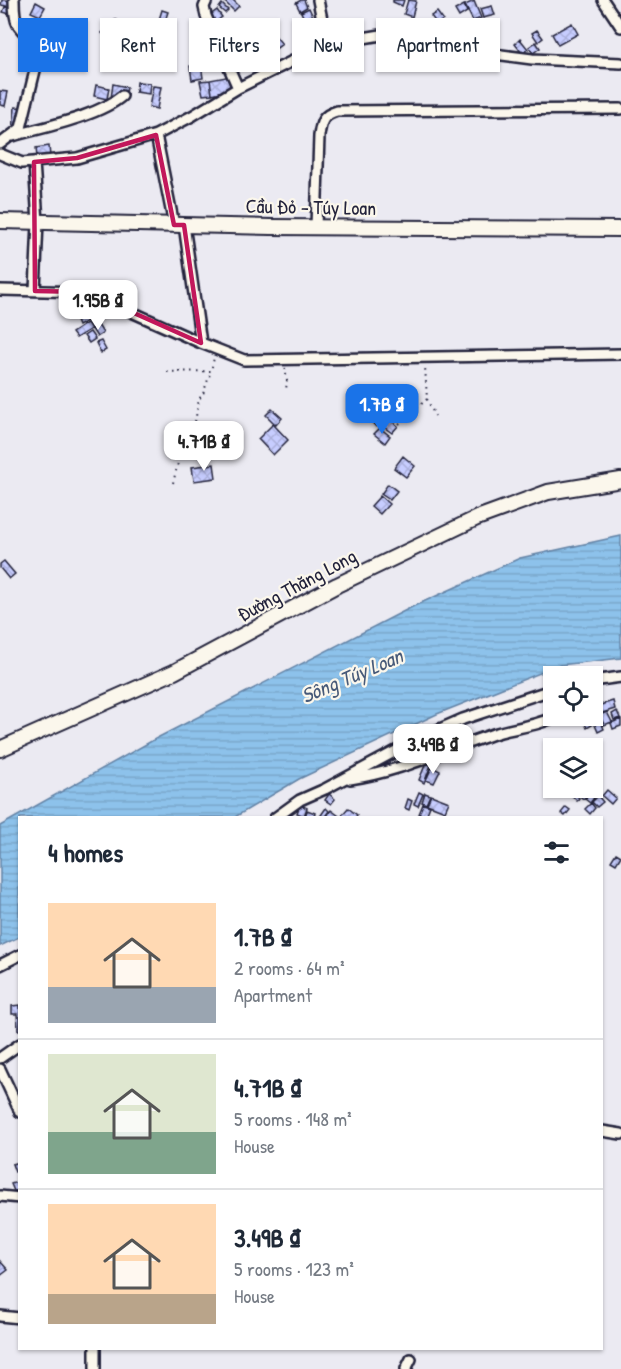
<!DOCTYPE html>
<html lang="en">
<head>
<meta charset="utf-8">
<style>
	body { margin:0; font-family:"Patrick Hand",sans-serif; background:#f6f6f7; color:#1f2937; height:100vh; display:flex; flex-direction:column; font-size:22px; white-space:nowrap }
	* { box-sizing:border-box; margin:0 }
	p { font-size:20px; color:#747a83 }
	.icon { flex:none; width:33px; height:33px; fill:none; stroke:currentColor; stroke-width:2; stroke-linecap:round; stroke-linejoin:round }
	.map { position:relative; flex:1; overflow:hidden }
	.details { position:absolute; left:18px; top:816px; width:585px; height:534px; display:flex; flex-direction:column; background:#fff; border-radius:0px; box-shadow:0 2px 4px #0004 }
	.details>* { flex:none }
	.top-card { position:absolute; left:18px; top:18px; width:585px; height:54px; display:flex; gap:12px }
	.tools { position:absolute; left:543px; top:666px; display:grid; gap:12px }
	.tools a { display:grid; place-items:center; width:60px; height:60px; border-radius:0px; background:#fff; box-shadow:0 2px 4px #0004; font-size:30px }
	.price { position:absolute; translate:-50% -51px; padding:0 14px; border-radius:12px; background:#fff; color:#222; font-size:20px; line-height:39px; filter:drop-shadow(0 2px 3px #0008) }
	.price::after { content:''; position:absolute; left:50%; top:36px; width:18px; height:14px; margin-left:-9px; background:inherit; clip-path:polygon(0 0,100% 0,50% 100%) }
	.price.active { background:#1a73e8; color:#fff }
	ul { padding:0; list-style:none }
	li { display:flex; align-items:center; gap:18px; height:150px; padding:0 30px }
	li+li { border-top:2px solid #e0e1e3 }
	li span { display:grid; place-items:center; flex:none; width:168px; height:120px; border-radius:0px; color:#555 }
	li>.icon { margin-inline-start:auto }
	span .icon { width:72px; height:72px; fill:#fffc; stroke-width:1 }
	li b { font-size:26px }
	h2 { display:flex; justify-content:space-between; align-items:center; height:72px; padding:0 30px; font-size:26px }
	.chip { padding:0 21px; border-radius:0px; background:#fff; box-shadow:0 2px 4px #0004; font-size:21px; line-height:54px }
	.chip.active { background:#1a73e8; color:#fff }
	.map>svg:first-child { display:block }
	.water { fill:url(#water-rules); stroke:#6282a5; stroke-width:1.5 }
	.building { fill:url(#building-cross-hatch); stroke:#22223b; stroke-width:1.5 }
	.lines { fill:none; stroke-linecap:round; stroke-linejoin:round }
	.street-casing { stroke:#22223b; stroke-width:14 }
	.secondary-casing { stroke:#22223b; stroke-width:18 }
	.path { stroke:#22223b; stroke-width:2; stroke-dasharray:1.5 4.5; stroke-linecap:butt }
	.street { stroke:#fbf7ec; stroke-width:9 }
	.secondary { stroke:#fbf7ec; stroke-width:14 }
	.marked { fill:none; stroke:#c2185b; stroke-width:4.5; stroke-linejoin:round }
	.labels { text-anchor:middle; stroke-width:4.5; stroke-linejoin:round; paint-order:stroke }
	.street-label { font-size:20px; fill:#22223b; stroke:#fbf7ec }
	.water-label { font-size:21px; font-style:italic; fill:#475a79; stroke:#fbf7ec }
</style>
</head>
<body>
<div class="map">
<svg width="621" height="1369" viewBox="0 0 621 1369">
	<defs>
		<pattern id="water-rules" width="6" height="5" patternUnits="userSpaceOnUse" patternTransform="scale(1.5)"><rect width="6" height="5" fill="#8dc2eb"/><path d="M0 2.5h6" fill="none" stroke="#79a6ca"/></pattern>
		<pattern id="building-cross-hatch" width="8" height="8" patternUnits="userSpaceOnUse" patternTransform="scale(1.5)"><rect width="8" height="8" fill="#c7cdff"/><path d="M0 0l8 8M0 8l8-8" fill="none" stroke="#abb0db"/></pattern>
	</defs>
	<rect width="100%" height="100%" fill="#ebeaf2"/>
	<filter id="ink" filterUnits="userSpaceOnUse"><feTurbulence type="fractalNoise" baseFrequency=".0167" numOctaves="2"/><feDisplacementMap in="SourceGraphic" scale="12" xChannelSelector="R" yChannelSelector="G"/><feConvolveMatrix kernelMatrix="1 2 1 2 8 2 1 2 1" color-interpolation-filters="sRGB"/></filter>
	<g filter="url(#ink)">
		<path class="water" d="M 621,536 L 621,658 L 560,665 L 437,714 L 299,779 L 235,817 L 20,818 L 19,937 L 0,946 L 0,826 L 157,738 L 414,606 L 520,558 Z"/>
		<path class="building" d="M 2,0 L 16,0 L 15,8 L 1,5 Z
			M 223,0 L 233,0 L 239,6 L 234,11 Z
			M 301,0 L 304,0 L 307,7 L 300,11 L 296,3 Z
			M 393,0 L 404,0 L 402,6 L 393,2 Z
			M 408,0 L 416,1 L 412,17 L 404,14 Z
			M 474,1 L 481,18 L 473,21 L 465,5 Z
			M 36,2 L 45,7 L 40,16 L 31,12 Z
			M 222,4 L 228,10 L 225,13 L 219,8 Z
			M 464,5 L 467,12 L 459,17 L 455,10 Z
			M 492,6 L 495,15 L 483,18 L 480,9 Z
			M 5,7 L 11,9 L 10,14 L 3,12 Z
			M 309,8 L 316,23 L 308,27 L 301,12 Z
			M 162,10 L 168,12 L 164,24 L 158,23 Z
			M 217,10 L 222,17 L 214,23 L 209,16 Z
			M 437,12 L 443,20 L 437,24 L 431,16 Z
			M 116,19 L 133,35 L 119,49 L 102,33 Z
			M 25,21 L 36,24 L 33,32 L 22,28 Z
			M 572,23 L 578,34 L 558,45 L 552,34 Z
			M 37,24 L 49,28 L 47,35 L 35,31 Z
			M 253,27 L 261,39 L 256,43 L 247,31 Z
			M 537,30 L 543,38 L 538,42 L 532,33 Z
			M 240,32 L 250,44 L 245,48 L 235,37 Z
			M 272,32 L 282,44 L 266,56 L 257,44 Z
			M 231,38 L 238,48 L 232,52 L 225,41 Z
			M 520,39 L 528,49 L 522,53 L 515,44 Z
			M 536,42 L 540,48 L 533,53 L 529,47 Z
			M 251,46 L 255,52 L 249,56 L 245,49 Z
			M 242,48 L 248,57 L 237,64 L 231,55 Z
			M 258,51 L 264,59 L 257,64 L 251,56 Z
			M 265,63 L 267,69 L 259,72 L 257,66 Z
			M 201,64 L 203,78 L 192,80 L 190,66 Z
			M 231,76 L 234,89 L 212,94 L 210,80 Z
			M 210,80 L 212,94 L 203,95 L 200,81 Z
			M 137,82 L 150,83 L 149,94 L 136,92 Z
			M 113,84 L 127,87 L 125,100 L 111,98 Z
			M 96,85 L 109,88 L 107,99 L 94,96 Z
			M 153,86 L 161,87 L 157,109 L 149,107 Z
			M 0,91 L 8,92 L 5,106 L 0,105 Z
			M 15,107 L 29,108 L 27,131 L 13,130 Z
			M 49,146 L 50,156 L 37,157 L 36,148 Z
			M 85,316 L 87,321 L 78,326 L 76,321 Z
			M 87,323 L 91,329 L 76,338 L 72,333 Z
			M 98,325 L 103,333 L 97,337 L 92,329 Z
			M 90,332 L 95,339 L 89,343 L 84,336 Z
			M 101,341 L 106,350 L 101,353 L 96,343 Z
			M 272,409 L 282,418 L 276,425 L 266,415 Z
			M 378,413 L 384,419 L 376,427 L 370,420 Z
			M 387,417 L 398,426 L 392,433 L 381,425 Z
			M 273,424 L 288,440 L 273,455 L 258,439 Z
			M 380,428 L 390,436 L 385,443 L 374,434 Z
			M 403,456 L 415,466 L 406,477 L 394,468 Z
			M 214,464 L 216,478 L 194,481 L 192,467 Z
			M 388,484 L 397,491 L 390,500 L 381,494 Z
			M 380,496 L 389,504 L 380,514 L 371,506 Z
			M 4,561 L 15,574 L 9,579 L 0,568 L 0,564 Z
			M 613,701 L 615,709 L 599,714 L 597,706 Z
			M 617,711 L 620,718 L 614,720 L 612,714 Z
			M 607,712 L 612,722 L 604,725 L 600,715 Z
			M 598,715 L 604,729 L 598,732 L 592,718 Z
			M 588,716 L 592,725 L 587,728 L 582,717 Z
			M 621,719 L 621,726 L 613,729 L 611,723 Z
			M 566,741 L 575,745 L 573,748 L 564,744 Z
			M 426,763 L 431,765 L 424,783 L 419,780 Z
			M 432,767 L 440,771 L 434,783 L 426,780 Z
			M 573,788 L 575,789 L 573,792 L 579,798 L 577,801 L 568,791 Z
			M 579,788 L 585,788 L 590,793 L 583,799 L 575,791 Z
			M 607,790 L 616,798 L 611,804 L 602,796 Z
			M 419,792 L 423,794 L 418,806 L 414,804 Z
			M 425,793 L 430,795 L 426,804 L 422,802 Z
			M 329,794 L 335,799 L 331,804 L 325,800 Z
			M 590,794 L 594,798 L 590,803 L 585,799 Z
			M 431,795 L 449,802 L 445,811 L 427,804 Z
			M 598,796 L 603,802 L 597,807 L 592,802 Z
			M 408,799 L 412,801 L 409,810 L 405,808 Z
			M 591,803 L 595,808 L 590,814 L 585,809 Z
			M 423,804 L 430,806 L 426,816 L 419,814 Z
			M 300,805 L 307,808 L 304,816 L 297,813 Z
			M 566,807 L 570,810 L 565,816 L 561,813 Z
			M 326,808 L 329,811 L 324,818 L 319,818 Z
			M 348,808 L 357,815 L 355,818 L 345,818 L 342,815 Z
			M 307,810 L 315,813 L 313,818 L 305,818 Z
			M 331,810 L 339,816 L 338,818 L 327,816 Z
			M 616,853 L 621,856 L 616,864 L 611,861 Z
			M 20,1005 L 20,1030 L 18,1030 L 17,1014 L 12,1014 L 12,1006 Z
			M 20,1162 L 20,1170 L 15,1172 L 12,1164 Z
			M 20,1181 L 20,1190 L 14,1191 L 11,1184 Z
			M 0,1261 L 8,1270 L 0,1276 Z"/>
		<g class="lines">
			<defs>
				<path id="street" d="M 207,0 L 204,7 L 206,16 L 238,88
					M 318,0 L 327,44
					M 603,0 L 621,27
					M 156,135 L 174,225
					M 13,136 C 44,127 99,116 122,96
					M 0,144 L 21,128 L 39,54 C 37,41 25,36 18,25 C 14,18 14,8 14,0
					M 0,154 L 22,163 L 77,158 L 156,135 L 192,116 L 238,88 L 327,44 L 381,35 L 419,39 L 456,49 L 532,59 L 621,63
					M 34,162 L 38,222 L 35,291
					M 184,225 L 201,343 L 244,360 L 621,354
					M 316,227 L 319,136 C 321,121 323,115 337,111 L 621,109
					M 0,290 L 87,292 L 201,343
					M 592,681 L 621,677
					M 350,779 C 400,772 449,748 497,733 C 516,727 539,726 555,716
					M 275,818 L 300,800 L 325,789 L 424,736 L 463,719 L 554,689
					M 0,965 L 20,955
					M 0,1058 L 20,1044
					M 0,1069 L 20,1112
					M 602,1131 L 621,1134
					M 0,1196 L 20,1198
					M 0,1316 L 20,1318
					M 95,1348 L 95,1369
					M 406,1369 L 411,1359"/>
				<path id="secondary" d="M 0,221 L 271,227 L 621,229
					M 0,749 L 174,672 L 337,585 L 477,518 L 548,492 L 621,480"/>
			</defs>
			<use href="#street" class="street-casing"/>
			<use href="#secondary" class="secondary-casing"/>
			<path class="path" d="M 285,368 L 287,380 L 286,390
				M 167,372 L 211,371 L 214,358
				M 427,399 L 435,416
				M 399,424 L 427,399 L 425,366
				M 173,483 L 181,451 L 194,428 L 199,399 L 203,394 L 211,371"/>
			<use href="#street" class="street"/>
			<use href="#secondary" class="secondary"/>
		</g>
	</g>
	<path class="marked" d="M 156,135 L 174,225 L 184,225 L 201,343 L 87,292 L 35,291 L 34,162 L 77,158 Z"/>
	<g class="labels">
		<g class="street-label">
			<text transform="translate(311 207) rotate(1)" y="7">Cầu Đỏ - Túy Loan</text>
			<text transform="translate(297 585) rotate(-28)" y="7">Đường Thăng Long</text>
		</g>
		<g class="water-label">
			<text transform="translate(352 676) rotate(-23)" y="7">Sông Túy Loan</text>
		</g>
	</g>
</svg>
<div class="tools">
<a><svg class="icon" aria-label="locate" viewBox="0 0 24 24"><circle cx="12" cy="12" r="6"/><path d="M12 2v4M12 18v4M2 12h4M18 12h4"/></svg></a>
<a><svg class="icon" aria-label="layers" viewBox="0 0 24 24"><path d="M12 4l9 5-9 5-9-5zM3 14l9 5 9-5"/></svg></a>
</div>
<b class="price" style="left:98px;top:331px">1.95B ₫</b>
<b class="price active" style="left:382px;top:435px">1.7B ₫</b>
<b class="price" style="left:204px;top:472px">4.71B ₫</b>
<b class="price" style="left:433px;top:775px">3.49B ₫</b>
<div class="top-card">
<a class="chip active">Buy</a>
<a class="chip">Rent</a>
<a class="chip">Filters</a>
<a class="chip">New</a>
<a class="chip">Apartment</a>
</div>
<section class="details">
<h2>4 homes<svg class="icon" aria-label="filters" viewBox="0 0 24 24"><path d="M4 7h16M4 17h16"/><circle cx="9" cy="7" r="2"/><circle cx="15" cy="17" r="2"/></svg></h2>
<ul>
<li><span style="background:linear-gradient(#ffd9b3 70%,#9aa5b1 0)"><svg class="icon" aria-label="home" viewBox="0 0 24 24"><path d="M3 11l9-7 9 7M6 9v11h12V9"/></svg></span><div><b>1.7B ₫</b><p>2 rooms · 64 m²</p><p>Apartment</p></div></li>
<li><span style="background:linear-gradient(#dfe7d0 65%,#7fa58c 0)"><svg class="icon" aria-label="home" viewBox="0 0 24 24"><path d="M3 11l9-7 9 7M6 9v11h12V9"/></svg></span><div><b>4.71B ₫</b><p>5 rooms · 148 m²</p><p>House</p></div></li>
<li><span style="background:linear-gradient(#ffd9b3 75%,#b9a48a 0)"><svg class="icon" aria-label="home" viewBox="0 0 24 24"><path d="M3 11l9-7 9 7M6 9v11h12V9"/></svg></span><div><b>3.49B ₫</b><p>5 rooms · 123 m²</p><p>House</p></div></li>
</ul>
</section>
</div>
</body>
</html>
